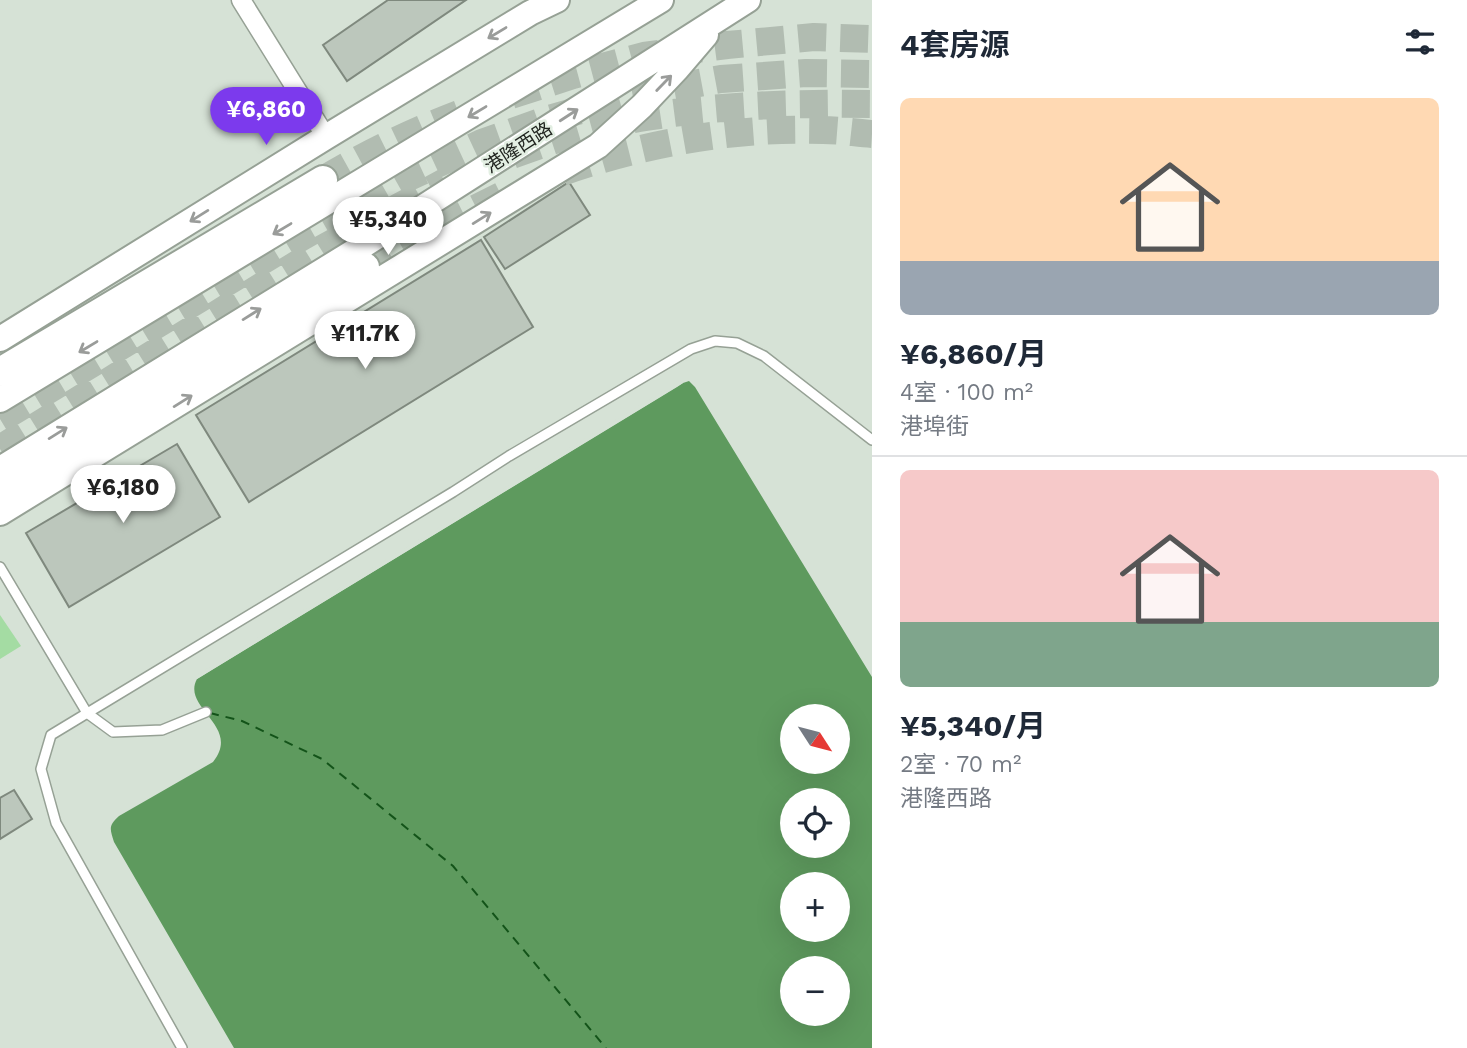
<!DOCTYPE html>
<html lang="zh">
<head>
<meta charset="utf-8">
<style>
	body { margin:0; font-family:"Work Sans","Noto Sans SC",sans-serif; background:#f6f6f7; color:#1f2937; height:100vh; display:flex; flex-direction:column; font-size:26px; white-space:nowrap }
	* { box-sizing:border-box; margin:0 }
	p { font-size:23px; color:#747a83 }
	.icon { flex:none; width:38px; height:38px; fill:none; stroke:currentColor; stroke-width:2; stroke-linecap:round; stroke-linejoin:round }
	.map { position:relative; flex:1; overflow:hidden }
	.sheet { display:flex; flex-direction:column; background:#fff; width:595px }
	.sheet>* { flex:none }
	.needle { width:46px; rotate:126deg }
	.buttons { position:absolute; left:780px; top:704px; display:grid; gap:14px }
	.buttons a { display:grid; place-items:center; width:70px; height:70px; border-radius:50%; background:#fff; box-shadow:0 7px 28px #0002; font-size:35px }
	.price { position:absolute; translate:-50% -60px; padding:0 16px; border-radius:24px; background:#fff; color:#222; font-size:23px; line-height:46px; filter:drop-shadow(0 2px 4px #0008) }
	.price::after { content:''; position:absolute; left:50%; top:42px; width:21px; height:16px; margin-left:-10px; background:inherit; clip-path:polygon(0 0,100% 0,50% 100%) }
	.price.selected { background:#7c3aed; color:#fff }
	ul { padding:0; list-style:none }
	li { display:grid; align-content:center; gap:14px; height:371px; padding:0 28px }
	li+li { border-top:2px solid #e0e1e3 }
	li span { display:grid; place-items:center; height:217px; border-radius:10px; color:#555 }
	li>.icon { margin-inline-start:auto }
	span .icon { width:126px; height:126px; fill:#fffc; stroke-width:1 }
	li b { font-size:30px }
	h2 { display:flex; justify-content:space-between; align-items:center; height:84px; padding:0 28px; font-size:30px }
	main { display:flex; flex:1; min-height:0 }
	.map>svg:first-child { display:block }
	.green { fill:#a4dca3 }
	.water { fill:#5e9a5e; fill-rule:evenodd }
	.pier { fill:#d6e2d6 }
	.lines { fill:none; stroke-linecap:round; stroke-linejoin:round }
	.ferry { stroke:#135319; stroke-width:2; stroke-dasharray:9 7; stroke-linecap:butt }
	.building { fill:#bcc7bc; stroke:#7f897e; stroke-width:2 }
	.trunk-tunnel { stroke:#b1bcb1; stroke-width:28; stroke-dasharray:28 14; stroke-linecap:butt }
	.service-casing { stroke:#96a195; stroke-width:12 }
	.minor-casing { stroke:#96a195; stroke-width:21 }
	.secondary-casing { stroke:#96a195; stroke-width:28 }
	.trunk-casing { stroke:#96a195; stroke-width:32 }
	.service { stroke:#fff; stroke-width:9 }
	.minor { stroke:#fff; stroke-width:18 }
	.secondary { stroke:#fff; stroke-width:24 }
	.trunk { stroke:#fff; stroke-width:28 }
	.oneway { stroke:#9a9c9a }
	.labels { text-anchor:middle; stroke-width:5; stroke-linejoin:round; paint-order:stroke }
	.street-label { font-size:19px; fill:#1f231e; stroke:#e3efe3 }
</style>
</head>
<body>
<main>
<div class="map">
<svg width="872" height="1048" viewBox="0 0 872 1048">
	<rect width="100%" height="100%" fill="#d6e2d6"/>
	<path class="green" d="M 0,615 L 21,646 L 0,659 Z"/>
	<path class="water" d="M 689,381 L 695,387 L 872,677 L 872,1048 L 234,1048 L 114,842 C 110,829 108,826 119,816 L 213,762 C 242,726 181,708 197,679 L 683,383 ZM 793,716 L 838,716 L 838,761 L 793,761 ZM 793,800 L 838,800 L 838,845 L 793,845 ZM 793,884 L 838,884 L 838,929 L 793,929 ZM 793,968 L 838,968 L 838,1013 L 793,1013 Z"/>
	<path class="pier" d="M 681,380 L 683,383 L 677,387 L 197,679 L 195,676 Z"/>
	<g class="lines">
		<path class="ferry" d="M 210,713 L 242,721 L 322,759 L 453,866 L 606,1048"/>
	</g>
	<path class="building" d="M 388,0 L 466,0 L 347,81 L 323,45 Z
		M 569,182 L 590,215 L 505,269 L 484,237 Z
		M 481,240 L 533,327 L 249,502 L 196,415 Z
		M 177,444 L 220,517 L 69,607 L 26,533 Z
		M 14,790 L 32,819 L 0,839 L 0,798 Z"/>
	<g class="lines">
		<path class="trunk-tunnel" d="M 511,95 L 573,75 L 644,56 L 727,45 L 814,37 L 872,39
			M 512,155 C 555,139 601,124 646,117 C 721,105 796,103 872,104
			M 562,172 C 645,143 735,127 823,130 C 840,130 856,133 872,134
			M 323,180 C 366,154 412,132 459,114
			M 365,267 L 403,245 L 505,194
			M 0,419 L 303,236 L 400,181 L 482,143 L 549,119 L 629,96 L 721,79 L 806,73 L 872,74
			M 0,449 L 322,249 L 445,182"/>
		<defs>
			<path id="service" d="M 0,567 L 87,713 L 113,732 L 162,730 L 206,712
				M 182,1048 L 56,823 L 41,769 L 51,735 L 453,492 L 509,456 L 691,349 L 715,341 L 737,343 L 764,356 L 872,440"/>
			<path id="minor" d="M 241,0 L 326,137"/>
			<path id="secondary" d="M 0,339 L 326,137 L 530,13 L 557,0
				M 0,400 L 661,0
				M 0,469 L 353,252 L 748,0
				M 0,513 L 598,146 L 642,106 L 677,69 L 706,35"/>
			<path id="trunk" d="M 0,372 L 323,180
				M 0,494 L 365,267"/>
		</defs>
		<use href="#service" class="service-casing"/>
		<use href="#minor" class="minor-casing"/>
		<use href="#secondary" class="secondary-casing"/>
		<use href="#trunk" class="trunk-casing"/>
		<use href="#service" class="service"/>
		<use href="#minor" class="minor"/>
		<use href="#secondary" class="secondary"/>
		<use href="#trunk" class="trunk"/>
	</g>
	<defs><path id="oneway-shaft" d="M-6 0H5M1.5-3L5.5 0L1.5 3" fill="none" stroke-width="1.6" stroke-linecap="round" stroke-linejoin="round" transform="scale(1.75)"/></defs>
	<g class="oneway">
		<use href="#oneway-shaft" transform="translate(497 33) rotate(149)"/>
		<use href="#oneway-shaft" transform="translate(664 83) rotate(-46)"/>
		<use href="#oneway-shaft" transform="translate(477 112) rotate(149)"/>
		<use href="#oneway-shaft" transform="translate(569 115) rotate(-33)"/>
		<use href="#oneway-shaft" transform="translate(199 216) rotate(148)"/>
		<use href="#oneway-shaft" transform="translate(482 218) rotate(-32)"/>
		<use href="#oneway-shaft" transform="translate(282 229) rotate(149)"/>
		<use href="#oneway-shaft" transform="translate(252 314) rotate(-32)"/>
		<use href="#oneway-shaft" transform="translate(88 347) rotate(149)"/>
		<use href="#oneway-shaft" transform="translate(183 401) rotate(-32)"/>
		<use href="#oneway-shaft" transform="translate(58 433) rotate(-32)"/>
	</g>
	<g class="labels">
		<g class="street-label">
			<text transform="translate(518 147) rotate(-33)" y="7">港隆西路</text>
		</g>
	</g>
</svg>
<div class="buttons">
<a><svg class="needle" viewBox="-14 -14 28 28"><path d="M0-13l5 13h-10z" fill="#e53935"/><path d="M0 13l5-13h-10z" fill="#747a83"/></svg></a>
<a><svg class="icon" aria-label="locate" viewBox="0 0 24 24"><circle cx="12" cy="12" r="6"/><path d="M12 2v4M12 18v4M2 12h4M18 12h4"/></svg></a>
<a>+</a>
<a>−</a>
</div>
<b class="price selected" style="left:266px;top:147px">¥6,860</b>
<b class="price" style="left:388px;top:257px">¥5,340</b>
<b class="price" style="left:365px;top:371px">¥11.7K</b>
<b class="price" style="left:123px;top:525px">¥6,180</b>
</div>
<section class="sheet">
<h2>4套房源<svg class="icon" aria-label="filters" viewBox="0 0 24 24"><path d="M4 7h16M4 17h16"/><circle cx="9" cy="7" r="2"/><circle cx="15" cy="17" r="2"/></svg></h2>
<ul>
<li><span style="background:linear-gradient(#ffd9b3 75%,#9aa5b1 0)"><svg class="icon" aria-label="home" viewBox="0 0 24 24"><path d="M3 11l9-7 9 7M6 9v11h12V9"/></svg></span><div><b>¥6,860/月</b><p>4室 · 100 m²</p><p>港埠街</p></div></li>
<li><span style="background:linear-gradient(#f6c9c9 70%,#7fa58c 0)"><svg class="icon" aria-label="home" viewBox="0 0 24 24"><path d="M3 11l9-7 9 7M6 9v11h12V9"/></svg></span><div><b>¥5,340/月</b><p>2室 · 70 m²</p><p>港隆西路</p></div></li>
</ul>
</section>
</main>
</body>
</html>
